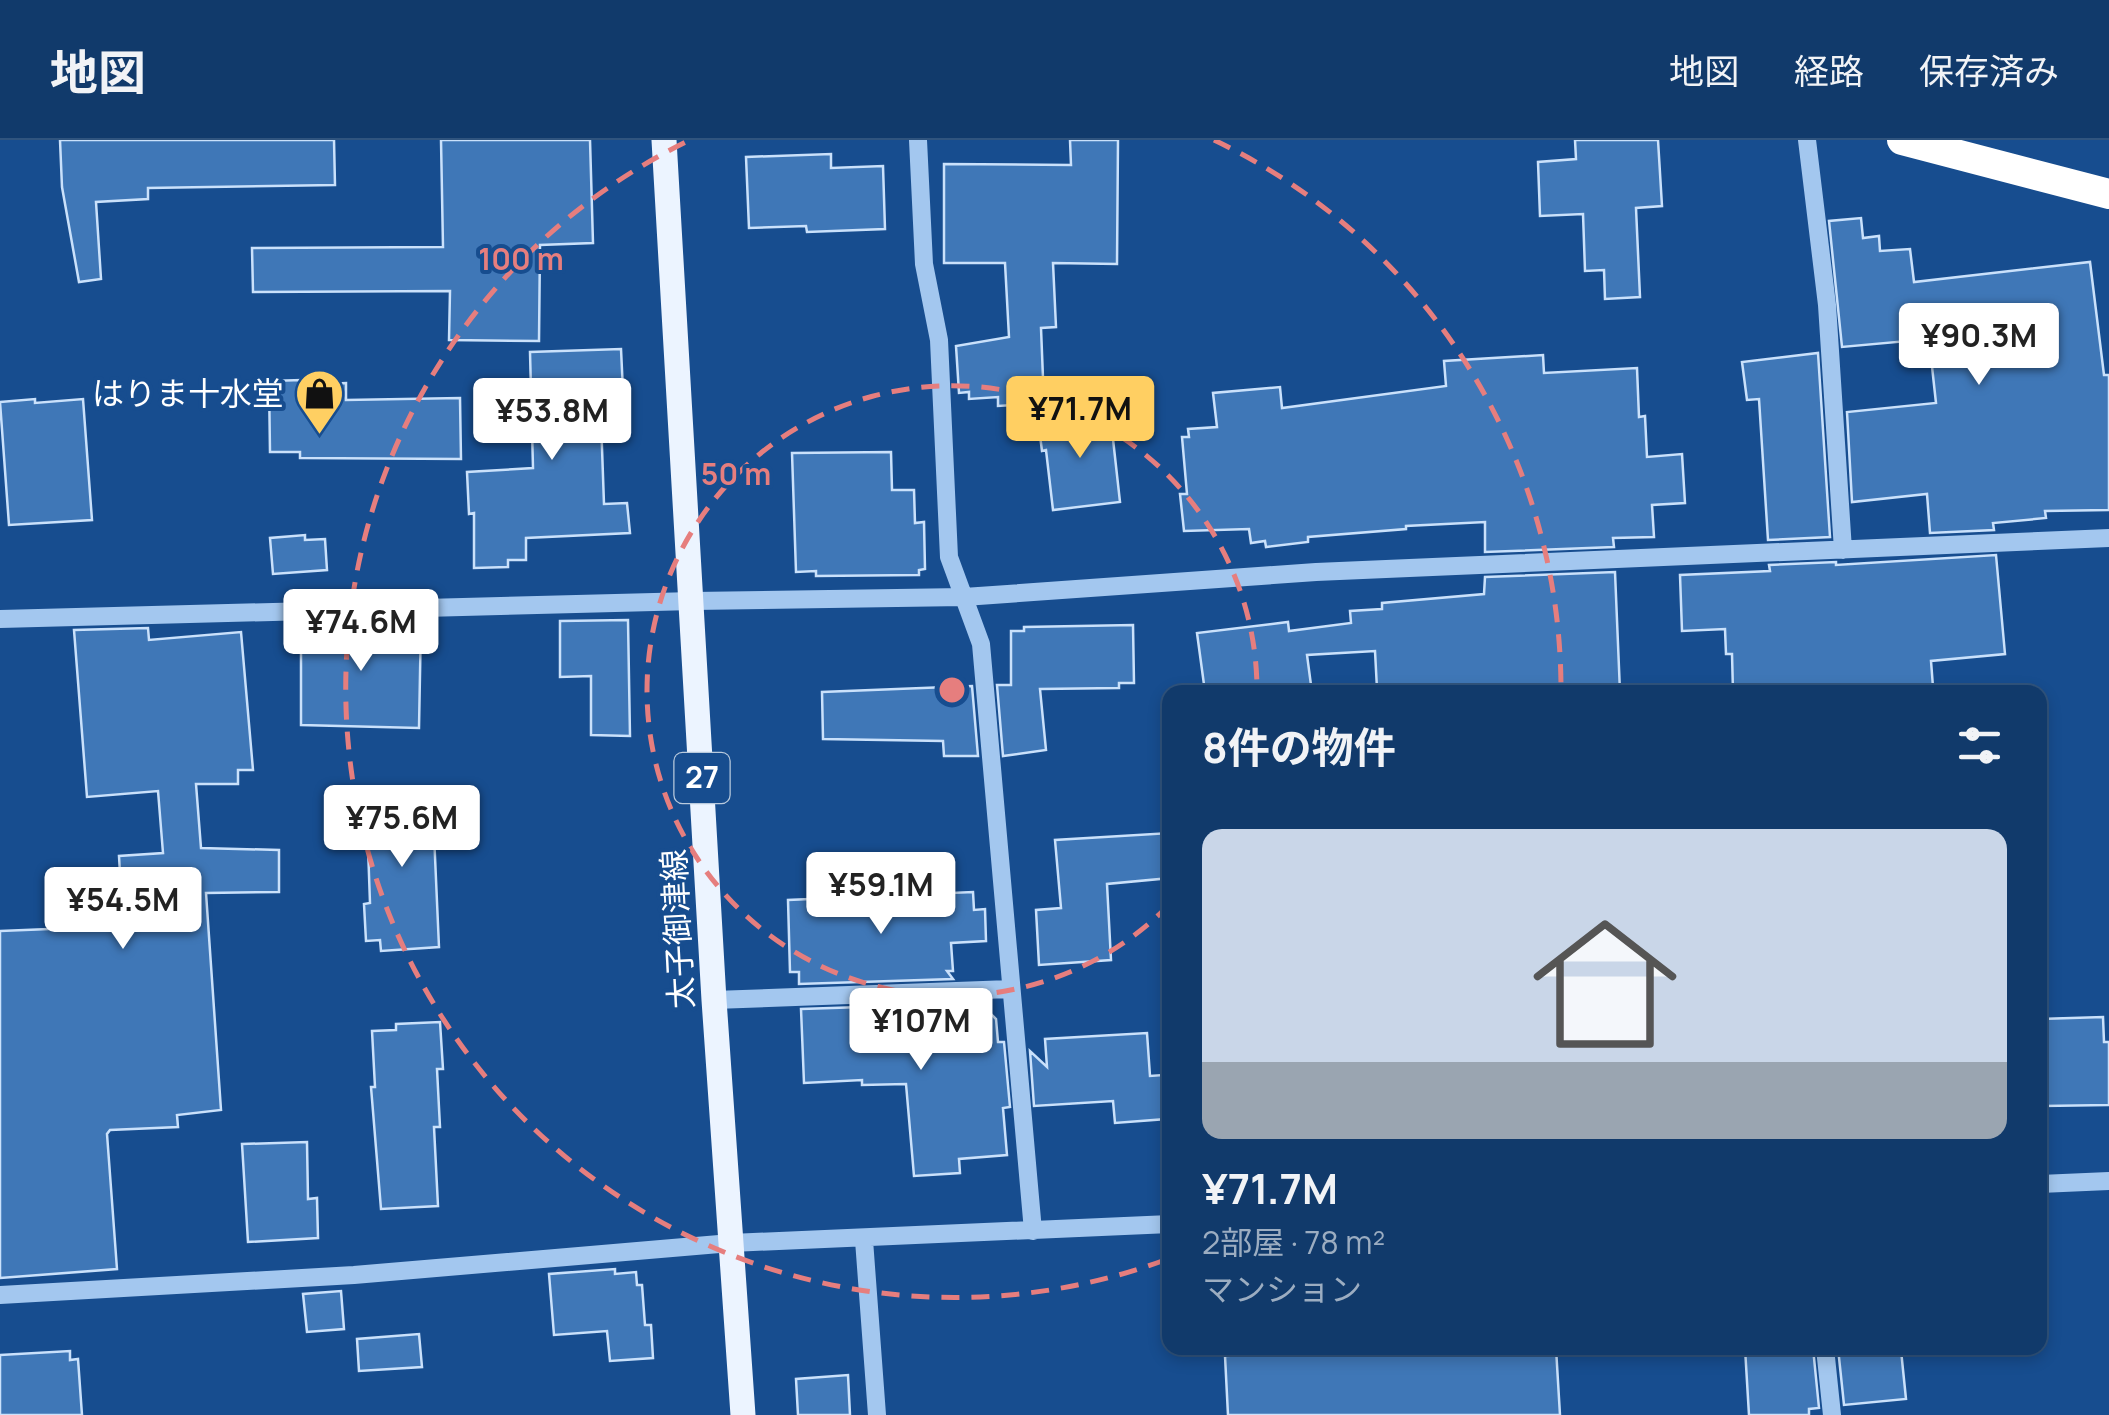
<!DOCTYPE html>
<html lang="ja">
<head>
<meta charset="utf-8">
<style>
	body { margin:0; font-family:Manrope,"Noto Sans JP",sans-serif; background:#1e4573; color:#f1f3f6; height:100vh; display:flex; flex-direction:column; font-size:38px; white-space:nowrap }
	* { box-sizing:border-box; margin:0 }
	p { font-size:32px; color:#9cadc1 }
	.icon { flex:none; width:55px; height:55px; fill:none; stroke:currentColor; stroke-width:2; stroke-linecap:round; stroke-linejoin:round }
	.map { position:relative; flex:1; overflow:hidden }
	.details { position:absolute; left:1162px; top:545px; width:885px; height:670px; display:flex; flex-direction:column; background:#113a6b; border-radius:20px; box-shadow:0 5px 15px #0003,0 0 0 2px #30547e }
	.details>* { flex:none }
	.price { position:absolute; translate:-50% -85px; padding:0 22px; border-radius:10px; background:#fff; color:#222; font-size:32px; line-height:65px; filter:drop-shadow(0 2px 5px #0008) }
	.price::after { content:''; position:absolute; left:50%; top:60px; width:30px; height:22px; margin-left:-15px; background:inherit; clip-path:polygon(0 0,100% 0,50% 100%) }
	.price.selected { background:#ffcf62; color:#111 }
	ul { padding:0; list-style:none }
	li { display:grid; align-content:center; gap:20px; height:530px; padding:0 40px }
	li+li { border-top:2px solid #30547e }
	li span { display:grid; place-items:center; height:310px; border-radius:20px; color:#555 }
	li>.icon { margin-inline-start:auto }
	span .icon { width:180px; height:180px; fill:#fffc; stroke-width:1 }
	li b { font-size:42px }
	h2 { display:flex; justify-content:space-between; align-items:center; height:120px; padding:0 40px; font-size:42px }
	header { display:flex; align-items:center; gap:60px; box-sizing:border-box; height:140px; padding:0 50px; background:#113a6b; border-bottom:2px solid #30547e }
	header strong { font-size:48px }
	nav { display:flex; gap:55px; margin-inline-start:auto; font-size:35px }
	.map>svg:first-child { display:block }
	.building { fill:#3f77b7; stroke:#cae1fb; stroke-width:2.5 }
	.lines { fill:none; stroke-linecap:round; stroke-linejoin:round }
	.minor { stroke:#a3c7ef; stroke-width:18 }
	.major { stroke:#ecf4ff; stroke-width:25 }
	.highway { stroke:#fff; stroke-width:30 }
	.ring { fill:none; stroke:#e67e7e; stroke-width:5; stroke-dasharray:18 12 }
	.labels { text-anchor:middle; stroke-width:8; stroke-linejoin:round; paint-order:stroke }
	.shield { fill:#174d8f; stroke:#b9cadd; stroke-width:2.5 }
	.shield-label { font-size:30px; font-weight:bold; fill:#fff }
	.poi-label { font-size:32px; fill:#fff; stroke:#174d8f; text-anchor:end }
	.street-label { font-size:32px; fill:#fff; stroke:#174d8f }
	.centre { fill:#e67e7e; stroke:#174d8f; stroke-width:5 }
	.ring-label { font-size:30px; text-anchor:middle; font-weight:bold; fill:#e67e7e; stroke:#174d8f; stroke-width:8; stroke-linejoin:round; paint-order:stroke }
</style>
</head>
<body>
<header>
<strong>地図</strong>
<nav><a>地図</a><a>経路</a><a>保存済み</a></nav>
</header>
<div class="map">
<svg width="2109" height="1275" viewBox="0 0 2109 1275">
	<rect width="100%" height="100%" fill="#174d8f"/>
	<path class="building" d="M 60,0 L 334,0 L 335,45 L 148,48 L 148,59 L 96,62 L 101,139 L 79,142 L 62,47 Z
		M 441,0 L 590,0 L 593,103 L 540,105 L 539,201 L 449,200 L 450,151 L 253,152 L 252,108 L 443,107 Z
		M 1070,0 L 1118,0 L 1117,124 L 1053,123 L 1056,187 L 1041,188 L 1044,263 L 998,266 L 998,257 L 969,259 L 969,252 L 959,253 L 956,206 L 1009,197 L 1005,123 L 944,123 L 944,24 L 1071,25 Z
		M 1575,0 L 1658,0 L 1662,66 L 1636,68 L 1640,157 L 1605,159 L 1604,130 L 1585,131 L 1583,74 L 1540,76 L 1538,22 L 1576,19 Z
		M 831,14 L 831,28 L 883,26 L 885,89 L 807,92 L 806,86 L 749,88 L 746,17 Z
		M 1861,78 L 1863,98 L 1879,96 L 1880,111 L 1910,109 L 1914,142 L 2090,122 L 2104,235 L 2109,235 L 2109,370 L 2045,371 L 2046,378 L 1993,383 L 1994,390 L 1930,393 L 1927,354 L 1852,362 L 1847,272 L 1936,263 L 1929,199 L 1842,207 L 1829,81 Z
		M 621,209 L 623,251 L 600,252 L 604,364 L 627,363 L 630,393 L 526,398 L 526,420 L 508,420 L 508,427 L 474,428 L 474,373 L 469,374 L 467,332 L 533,328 L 530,212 Z
		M 1818,213 L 1830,397 L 1768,400 L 1759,259 L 1747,260 L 1742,222 Z
		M 1543,215 L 1544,233 L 1637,228 L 1639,277 L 1645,276 L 1647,317 L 1682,314 L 1685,363 L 1652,365 L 1654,397 L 1613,398 L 1614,407 L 1485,412 L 1485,382 L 1406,386 L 1406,389 L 1308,397 L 1308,402 L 1266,407 L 1265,401 L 1251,403 L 1249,389 L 1184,391 L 1180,354 L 1187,354 L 1182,297 L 1189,297 L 1188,289 L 1217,287 L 1213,253 L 1280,247 L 1282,268 L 1446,246 L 1444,221 Z
		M 302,240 L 302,245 L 346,243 L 346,260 L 460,258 L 461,319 L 300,318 L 300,312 L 270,312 L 269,241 Z
		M 35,259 L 35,263 L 83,259 L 92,380 L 9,385 L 0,262 Z
		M 1105,272 L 1108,299 L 1113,299 L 1120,362 L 1053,370 L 1046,310 L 1042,311 L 1038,280 Z
		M 891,312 L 892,350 L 914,350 L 915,383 L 924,382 L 925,429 L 919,430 L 919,435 L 816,436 L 816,431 L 796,432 L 792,313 Z
		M 305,395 L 305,400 L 325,399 L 327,430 L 273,434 L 270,398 Z
		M 1996,415 L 2005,514 L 1931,521 L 1933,547 L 1894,550 L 1895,552 L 1733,552 L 1732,514 L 1726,514 L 1725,489 L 1682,491 L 1680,435 L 1770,431 L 1769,425 L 1836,422 L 1836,425 Z
		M 1615,432 L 1620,552 L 1377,549 L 1375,511 L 1307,515 L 1311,545 L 1246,552 L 1205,552 L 1197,493 L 1288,482 L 1289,491 L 1351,483 L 1350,471 L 1382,469 L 1382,463 L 1484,454 L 1485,437 Z
		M 628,480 L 630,596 L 591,595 L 591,536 L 560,537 L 560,481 Z
		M 421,481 L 419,588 L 301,585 L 301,484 Z
		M 1133,485 L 1134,543 L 1119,543 L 1119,548 L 1040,549 L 1046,610 L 1003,616 L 997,545 L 1011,545 L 1011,491 L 1024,491 L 1024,487 Z
		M 148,488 L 149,500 L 241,492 L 253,630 L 238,630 L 238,644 L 196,644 L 201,708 L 279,710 L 279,752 L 206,753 L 221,970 L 177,975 L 178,987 L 110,990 L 107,994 L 117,1129 L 0,1138 L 0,791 L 123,786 L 119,716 L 163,713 L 158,651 L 87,657 L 74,490 Z
		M 972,546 L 978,616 L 944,616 L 943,601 L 823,599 L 822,552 Z
		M 432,649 L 439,807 L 381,811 L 380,800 L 366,801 L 364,764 L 370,763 L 366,651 Z
		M 1170,693 L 1170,738 L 1107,744 L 1111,820 L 1039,825 L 1036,770 L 1061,768 L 1055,700 Z
		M 973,752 L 974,770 L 985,769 L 986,801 L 951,803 L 953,831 L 947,831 L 953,839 L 799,844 L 799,832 L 790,832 L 788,760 Z
		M 955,864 L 955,871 L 985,868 L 996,879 L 998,902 L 1004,902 L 1010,967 L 1003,968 L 1007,1015 L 959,1019 L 960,1033 L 914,1036 L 906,944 L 862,945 L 862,940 L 804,943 L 801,869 Z
		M 2103,877 L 2104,902 L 2109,902 L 2109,965 L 2043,966 L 2040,879 Z
		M 440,882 L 443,929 L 437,929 L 440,987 L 434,987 L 438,1066 L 381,1069 L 371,947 L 375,947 L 372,891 L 396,890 L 396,884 Z
		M 1147,893 L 1150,936 L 1163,935 L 1166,979 L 1115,983 L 1113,961 L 1034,966 L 1030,911 L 1047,927 L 1045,899 Z
		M 307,1002 L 308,1059 L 317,1058 L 318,1098 L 248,1102 L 242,1004 Z
		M 615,1129 L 615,1134 L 636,1132 L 637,1145 L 642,1145 L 645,1185 L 651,1185 L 653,1218 L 610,1221 L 607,1191 L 554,1195 L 549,1134 Z
		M 341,1151 L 344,1189 L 307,1192 L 303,1154 Z
		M 419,1194 L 422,1227 L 359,1231 L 357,1199 Z
		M 1409,1208 L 1556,1208 L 1560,1275 L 1228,1275 L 1225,1216 Z
		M 1745,1208 L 1813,1208 L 1819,1268 L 1809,1269 L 1809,1275 L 1749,1275 Z
		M 1838,1208 L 1881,1208 L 1881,1212 L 1901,1210 L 1906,1259 L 1844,1265 Z
		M 70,1211 L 70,1220 L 78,1219 L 82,1275 L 0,1275 L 0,1215 Z
		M 848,1235 L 850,1275 L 798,1275 L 796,1239 Z"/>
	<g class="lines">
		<path class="minor" d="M 918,0 L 924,124 L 939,200 L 949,417 L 981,504 L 1033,1091
			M 1807,0 L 1827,165 L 1843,410
			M 0,479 L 693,461 L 964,457 L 1316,432 L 2109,398
			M 714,860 L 1010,849
			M 2040,1044 L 2109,1041
			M 864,1100 L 877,1275
			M 0,1155 L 354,1135 L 731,1103 L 1170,1084
			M 1825,1208 L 1832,1275"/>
		<path class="major" d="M 664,0 L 714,860 L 743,1275"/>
		<path class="highway" d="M 1902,0 L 2109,54"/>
	</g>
	<g class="ring">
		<path d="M1170 764A305 305 0 1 1 1257 550"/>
		<path d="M1165 1120A609 609 0 0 1 690 0M1214 0A609 609 0 0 1 1561 550"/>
	</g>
	<defs>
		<symbol id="shop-pin" viewBox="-11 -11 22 30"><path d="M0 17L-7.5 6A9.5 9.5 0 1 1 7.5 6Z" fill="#ffcf62" stroke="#174d8f"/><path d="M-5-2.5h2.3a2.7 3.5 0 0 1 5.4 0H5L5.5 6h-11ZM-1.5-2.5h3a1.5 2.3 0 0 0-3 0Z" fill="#111"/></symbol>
	</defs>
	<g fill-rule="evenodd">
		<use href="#shop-pin" x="292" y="226" width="55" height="75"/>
	</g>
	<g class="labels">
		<rect class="shield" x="674.5" y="613" width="55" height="50" rx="8"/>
		<g class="shield-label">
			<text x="702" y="648">27</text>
		</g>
		<g class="poi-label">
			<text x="284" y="265">はりま十水堂</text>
		</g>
		<g class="street-label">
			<text transform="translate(678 789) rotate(-93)" y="11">太子御津線</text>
		</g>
	</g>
	<circle cx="952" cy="550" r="15" class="centre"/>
	<g class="ring-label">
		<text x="521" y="130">100 m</text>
		<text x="736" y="345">50 m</text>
	</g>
</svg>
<b class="price" style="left:1979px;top:248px">¥90.3M</b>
<b class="price selected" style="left:1080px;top:321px">¥71.7M</b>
<b class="price" style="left:552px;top:323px">¥53.8M</b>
<b class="price" style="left:361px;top:534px">¥74.6M</b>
<b class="price" style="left:402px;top:730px">¥75.6M</b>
<b class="price" style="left:881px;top:797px">¥59.1M</b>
<b class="price" style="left:123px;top:812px">¥54.5M</b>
<b class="price" style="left:921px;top:933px">¥107M</b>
<section class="details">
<h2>8件の物件<svg class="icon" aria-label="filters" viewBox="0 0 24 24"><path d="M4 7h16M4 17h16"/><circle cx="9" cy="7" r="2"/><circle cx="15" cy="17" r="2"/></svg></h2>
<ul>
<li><span style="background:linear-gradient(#c9d6e8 75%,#9aa5b1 0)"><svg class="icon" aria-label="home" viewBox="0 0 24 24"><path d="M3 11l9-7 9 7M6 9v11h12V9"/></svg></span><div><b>¥71.7M</b><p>2部屋 · 78 m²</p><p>マンション</p></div></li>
</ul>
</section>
</div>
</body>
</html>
